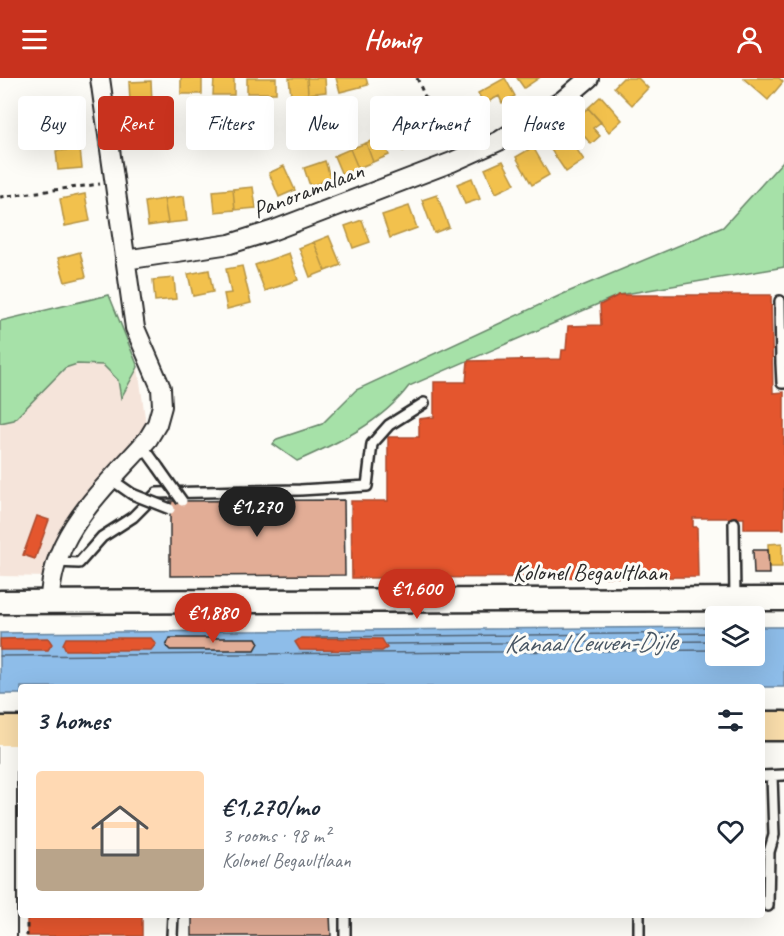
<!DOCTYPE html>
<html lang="en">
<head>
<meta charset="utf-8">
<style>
	body { margin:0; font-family:Caveat,sans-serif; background:#f2f2f3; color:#1f2937; height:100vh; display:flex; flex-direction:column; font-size:22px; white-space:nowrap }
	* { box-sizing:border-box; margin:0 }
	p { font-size:20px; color:#747a83 }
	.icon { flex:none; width:33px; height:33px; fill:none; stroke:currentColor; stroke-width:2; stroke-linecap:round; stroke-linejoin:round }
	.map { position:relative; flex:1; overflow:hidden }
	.panel { position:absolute; left:18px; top:606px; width:747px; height:234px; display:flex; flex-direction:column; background:#fff; border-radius:6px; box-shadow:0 6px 24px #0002 }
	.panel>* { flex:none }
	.guide { position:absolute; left:18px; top:18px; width:748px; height:54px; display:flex; gap:12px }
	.buttons { position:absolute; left:705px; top:528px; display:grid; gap:12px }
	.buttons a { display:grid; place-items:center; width:60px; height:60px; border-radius:6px; background:#fff; box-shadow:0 6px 24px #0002; font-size:30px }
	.price { position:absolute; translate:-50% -51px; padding:0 14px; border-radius:21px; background:#c8321e; color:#fff; font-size:20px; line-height:39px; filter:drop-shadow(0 2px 3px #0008) }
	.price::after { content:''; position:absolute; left:50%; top:36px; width:18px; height:14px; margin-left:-9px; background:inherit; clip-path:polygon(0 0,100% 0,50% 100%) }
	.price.current { background:#222; color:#fff }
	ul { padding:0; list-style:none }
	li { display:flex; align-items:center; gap:18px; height:150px; padding:0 18px }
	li+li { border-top:2px solid #e0e1e3 }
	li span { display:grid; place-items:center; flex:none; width:168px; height:120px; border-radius:6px; color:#555 }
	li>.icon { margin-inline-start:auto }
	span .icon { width:72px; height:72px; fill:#fffc; stroke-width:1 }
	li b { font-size:26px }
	h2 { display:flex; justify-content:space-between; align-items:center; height:72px; padding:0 18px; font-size:26px }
	.chip { padding:0 21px; border-radius:6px; background:#fff; box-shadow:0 6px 24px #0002; font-size:21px; line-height:54px }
	.chip.current { background:#c8321e; color:#fff }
	header { display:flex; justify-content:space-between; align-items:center; height:78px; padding:0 18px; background:#c8321e; color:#fff; font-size:27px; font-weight:700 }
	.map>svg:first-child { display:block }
	.built { fill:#f5e4da }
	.green { fill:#a6e1a8; stroke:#68866a; stroke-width:1.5 }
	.water { fill:#8ebde9; stroke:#66839d; stroke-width:1.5 }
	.homes { fill:#f2c14e; stroke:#b69444; stroke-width:1.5 }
	.shops { fill:#e4572e; stroke:#ac4a2d; stroke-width:1.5 }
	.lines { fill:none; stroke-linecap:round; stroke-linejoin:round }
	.shore { stroke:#536577; stroke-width:1.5 }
	.building { fill:#e2ad96; stroke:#2b2b2b; stroke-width:1.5 }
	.service-casing { stroke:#2b2b2b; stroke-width:14 }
	.minor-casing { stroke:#2b2b2b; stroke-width:22 }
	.tertiary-casing { stroke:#2b2b2b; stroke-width:27 }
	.primary-casing { stroke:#2b2b2b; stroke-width:33 }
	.path { stroke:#2b2b2b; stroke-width:3; stroke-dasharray:4.5 4.5; stroke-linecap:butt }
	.service { stroke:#fdfcf7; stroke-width:9 }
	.minor { stroke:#fdfcf7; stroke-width:18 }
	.tertiary { stroke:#fdfcf7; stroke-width:22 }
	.primary { stroke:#f9ddab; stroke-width:28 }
	.service-bridge-casing { stroke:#2b2b2b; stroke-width:14; stroke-linecap:butt }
	.service-bridge { stroke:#fdfcf7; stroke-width:9 }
	.labels { text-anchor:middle; stroke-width:6; stroke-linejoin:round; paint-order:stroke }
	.street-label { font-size:24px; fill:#2b2b2b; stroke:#fdfcf7 }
	.water-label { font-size:26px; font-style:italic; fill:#495764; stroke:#fdfcf7 }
</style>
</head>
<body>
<header><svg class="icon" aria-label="menu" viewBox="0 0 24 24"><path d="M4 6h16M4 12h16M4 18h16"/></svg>Homiq<svg class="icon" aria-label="person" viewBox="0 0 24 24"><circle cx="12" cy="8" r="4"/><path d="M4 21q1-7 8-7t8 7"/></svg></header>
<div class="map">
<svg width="784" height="858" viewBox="0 0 784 858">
	<rect width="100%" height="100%" fill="#fdfcf7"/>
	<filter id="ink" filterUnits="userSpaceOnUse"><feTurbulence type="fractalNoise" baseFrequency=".0167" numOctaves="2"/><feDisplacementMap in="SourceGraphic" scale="12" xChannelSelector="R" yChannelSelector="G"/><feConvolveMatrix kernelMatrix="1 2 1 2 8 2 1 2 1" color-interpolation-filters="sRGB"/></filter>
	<g filter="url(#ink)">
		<path class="built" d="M 77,286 L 103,287 L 118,302 L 122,319 L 138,289 L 148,361 L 78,441 L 50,499 L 0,498 L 0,345 L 14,341 L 66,290 Z"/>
		<path class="green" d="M 784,82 L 784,189 L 619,217 L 409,308 C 382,344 338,365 297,383 L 273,366 L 277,361 L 322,346 L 356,312 L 563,216 L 723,149 Z
			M 109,217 L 138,289 L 121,320 L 118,302 L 103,287 L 77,286 L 65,290 L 14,342 L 0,345 L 0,243 Z"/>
		<path class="water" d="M 715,549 L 716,578 L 754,578 L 755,549 L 784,549 L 784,609 L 21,609 L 21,616 L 0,616 L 0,555 Z"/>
		<path class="homes" d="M 181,0 L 202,0 L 202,16 L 181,16 Z
			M 214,0 L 234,0 L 234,17 L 213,17 Z
			M 247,0 L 276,0 L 276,15 L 247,15 Z
			M 289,0 L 307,0 L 308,16 L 291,18 Z
			M 307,0 L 325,0 L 326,14 L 308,16 Z
			M 336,0 L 366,0 L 368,7 L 340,14 Z
			M 505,0 L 515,18 L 502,25 L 499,18 L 484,26 L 478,15 Z
			M 517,0 L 539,0 L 524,10 Z
			M 623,0 L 638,0 L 648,10 L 632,27 L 614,9 Z
			M 743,0 L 779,0 L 783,4 L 768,22 Z
			M 151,3 L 152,24 L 130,24 L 129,4 Z
			M 601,18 L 622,42 L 609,54 L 588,30 Z
			M 130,24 L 148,24 L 148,40 L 130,40 Z
			M 466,30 L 471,45 L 450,52 L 445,36 Z
			M 588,30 L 601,44 L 593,50 L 600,58 L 591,66 L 572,44 Z
			M 74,36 L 76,55 L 55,57 L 53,38 Z
			M 130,40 L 154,40 L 154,57 L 130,57 Z
			M 421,45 L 428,63 L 403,73 L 396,55 Z
			M 563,51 L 584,82 L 566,94 L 545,63 Z
			M 381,59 L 389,77 L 373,84 L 366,65 Z
			M 366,65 L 373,84 L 358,90 L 350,71 Z
			M 533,69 L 549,97 L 532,107 L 516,79 Z
			M 80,71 L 82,90 L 58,92 L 56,73 Z
			M 350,71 L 358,90 L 342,97 L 334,78 Z
			M 325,83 L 331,101 L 310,108 L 304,90 Z
			M 503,83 L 515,106 L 496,115 L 485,91 Z
			M 284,88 L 295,112 L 279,119 L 269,95 Z
			M 472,100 L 480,121 L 465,126 L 457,106 Z
			M 253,109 L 256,130 L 235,132 L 233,111 Z
			M 233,111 L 235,132 L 215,134 L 213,113 Z
			M 85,116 L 90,143 L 65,148 L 60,121 Z
			M 437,117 L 449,149 L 434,155 L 422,122 Z
			M 184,118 L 187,143 L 168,145 L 164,121 Z
			M 164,121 L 168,145 L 148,148 L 145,124 Z
			M 409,128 L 417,150 L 390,160 L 382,137 Z
			M 362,142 L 370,164 L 353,170 L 345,148 Z
			M 329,158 L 341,187 L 325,193 L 314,164 Z
			M 314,164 L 325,193 L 310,199 L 299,170 Z
			M 80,174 L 86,199 L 65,204 L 58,180 Z
			M 289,175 L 298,202 L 265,213 L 255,187 Z
			M 242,188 L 251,225 L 227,231 L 224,216 L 231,215 L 226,191 Z
			M 209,192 L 213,214 L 193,218 L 188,196 Z
			M 174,200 L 176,221 L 155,223 L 153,202 Z
			M 782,465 L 782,489 L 769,489 L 768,466 Z"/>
		<path class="shops" d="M 619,217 L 771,217 L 773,315 L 784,314 L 784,451 L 744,451 L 744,440 L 693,440 L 693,449 L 697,449 L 698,499 L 352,500 L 351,423 L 388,423 L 388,359 L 419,359 L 419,341 L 434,339 L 434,304 L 466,304 L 468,283 L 561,281 L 562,272 L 566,272 L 568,248 L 601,247 L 600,227 Z
			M 37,438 L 49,442 L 35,481 L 23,477 Z
			M 48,560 L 52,566 L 48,572 L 0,572 L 0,561 Z
			M 66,560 L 151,560 L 156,566 L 151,572 L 66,572 L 63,566 Z
			M 301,560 L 382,561 L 387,570 L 382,573 L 300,572 L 295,564 Z
			M 27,837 L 142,837 L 142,858 L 27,858 Z"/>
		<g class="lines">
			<path class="shore" d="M 316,559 L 716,555
				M 386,566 L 716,563
				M 0,578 L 716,572"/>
		</g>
		<path class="building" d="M 344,422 L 345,497 L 170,498 L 170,423 Z
			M 753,472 L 768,472 L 769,496 L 754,496 Z
			M 170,560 L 256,560 L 259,565 L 255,572 L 170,572 L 166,568 Z
			M 192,837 L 330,837 L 331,858 L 192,858 Z"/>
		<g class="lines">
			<defs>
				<path id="service" d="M 780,223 L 781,285 L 784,285
					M 781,285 L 782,305 L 784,305
					M 142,367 L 158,389
					M 112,402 L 132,416
					M 734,445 L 735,521
					M 55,484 L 79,485 L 102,459 L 133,439 L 157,415 L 300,412 L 367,408 L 372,366 L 389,347 L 424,325
					M 762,698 L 784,697
					M 768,828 L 769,774 L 774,757 L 772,698
					M 345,837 L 345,858
					M 172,858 L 173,837
					M 639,858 L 639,837"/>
				<path id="minor" d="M 125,182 L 230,166 L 274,152 L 452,84 L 499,63 L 563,22 L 589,0
					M 50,524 C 50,455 106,409 148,361 L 157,346 L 162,328 L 161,310 L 135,250 L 100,0
					M 7,653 L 7,858"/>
				<path id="tertiary" d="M 0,524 L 784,521"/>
				<path id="primary" d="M 762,648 L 784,648
					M 0,653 L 21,653"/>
			</defs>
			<use href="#service" class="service-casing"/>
			<use href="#minor" class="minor-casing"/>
			<use href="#tertiary" class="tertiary-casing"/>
			<use href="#primary" class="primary-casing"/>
			<path class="path" d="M 417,0 L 446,70
				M 0,119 L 100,106
				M 27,837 L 27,858"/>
			<use href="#service" class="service"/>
			<use href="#minor" class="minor"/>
			<use href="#tertiary" class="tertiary"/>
			<use href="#primary" class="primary"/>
			<defs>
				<path id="service-bridge" d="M 158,389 L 182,423
					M 132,416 L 170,431"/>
			</defs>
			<use href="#service-bridge" class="service-bridge-casing"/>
			<use href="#service-bridge" class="service-bridge"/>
		</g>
	</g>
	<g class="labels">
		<g class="street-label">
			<text transform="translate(308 112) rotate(-21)" y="8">Panoramalaan</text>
			<text x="590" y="502">Kolonel Begaultlaan</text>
		</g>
		<g class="water-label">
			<text transform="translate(590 564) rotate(-1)" y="9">Kanaal Leuven-Dijle</text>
		</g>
	</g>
</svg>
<div class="buttons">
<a><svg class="icon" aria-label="layers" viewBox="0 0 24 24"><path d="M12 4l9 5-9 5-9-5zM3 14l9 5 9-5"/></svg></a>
</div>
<b class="price current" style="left:257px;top:460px">€1,270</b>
<b class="price" style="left:417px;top:542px">€1,600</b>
<b class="price" style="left:213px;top:566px">€1,880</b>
<div class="guide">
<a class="chip">Buy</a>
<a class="chip current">Rent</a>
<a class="chip">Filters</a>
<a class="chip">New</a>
<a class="chip">Apartment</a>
<a class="chip">House</a>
</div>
<section class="panel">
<h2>3 homes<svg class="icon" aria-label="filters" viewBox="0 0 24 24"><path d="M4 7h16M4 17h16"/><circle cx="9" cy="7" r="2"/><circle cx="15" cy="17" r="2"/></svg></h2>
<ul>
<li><span style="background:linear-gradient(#ffd9b3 65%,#b9a48a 0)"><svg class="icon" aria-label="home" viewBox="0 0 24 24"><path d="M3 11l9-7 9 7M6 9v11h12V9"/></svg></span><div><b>€1,270/mo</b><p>3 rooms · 98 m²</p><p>Kolonel Begaultlaan</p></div><svg class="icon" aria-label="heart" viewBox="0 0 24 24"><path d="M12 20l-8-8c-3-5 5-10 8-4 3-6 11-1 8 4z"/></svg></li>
</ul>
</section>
</div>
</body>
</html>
